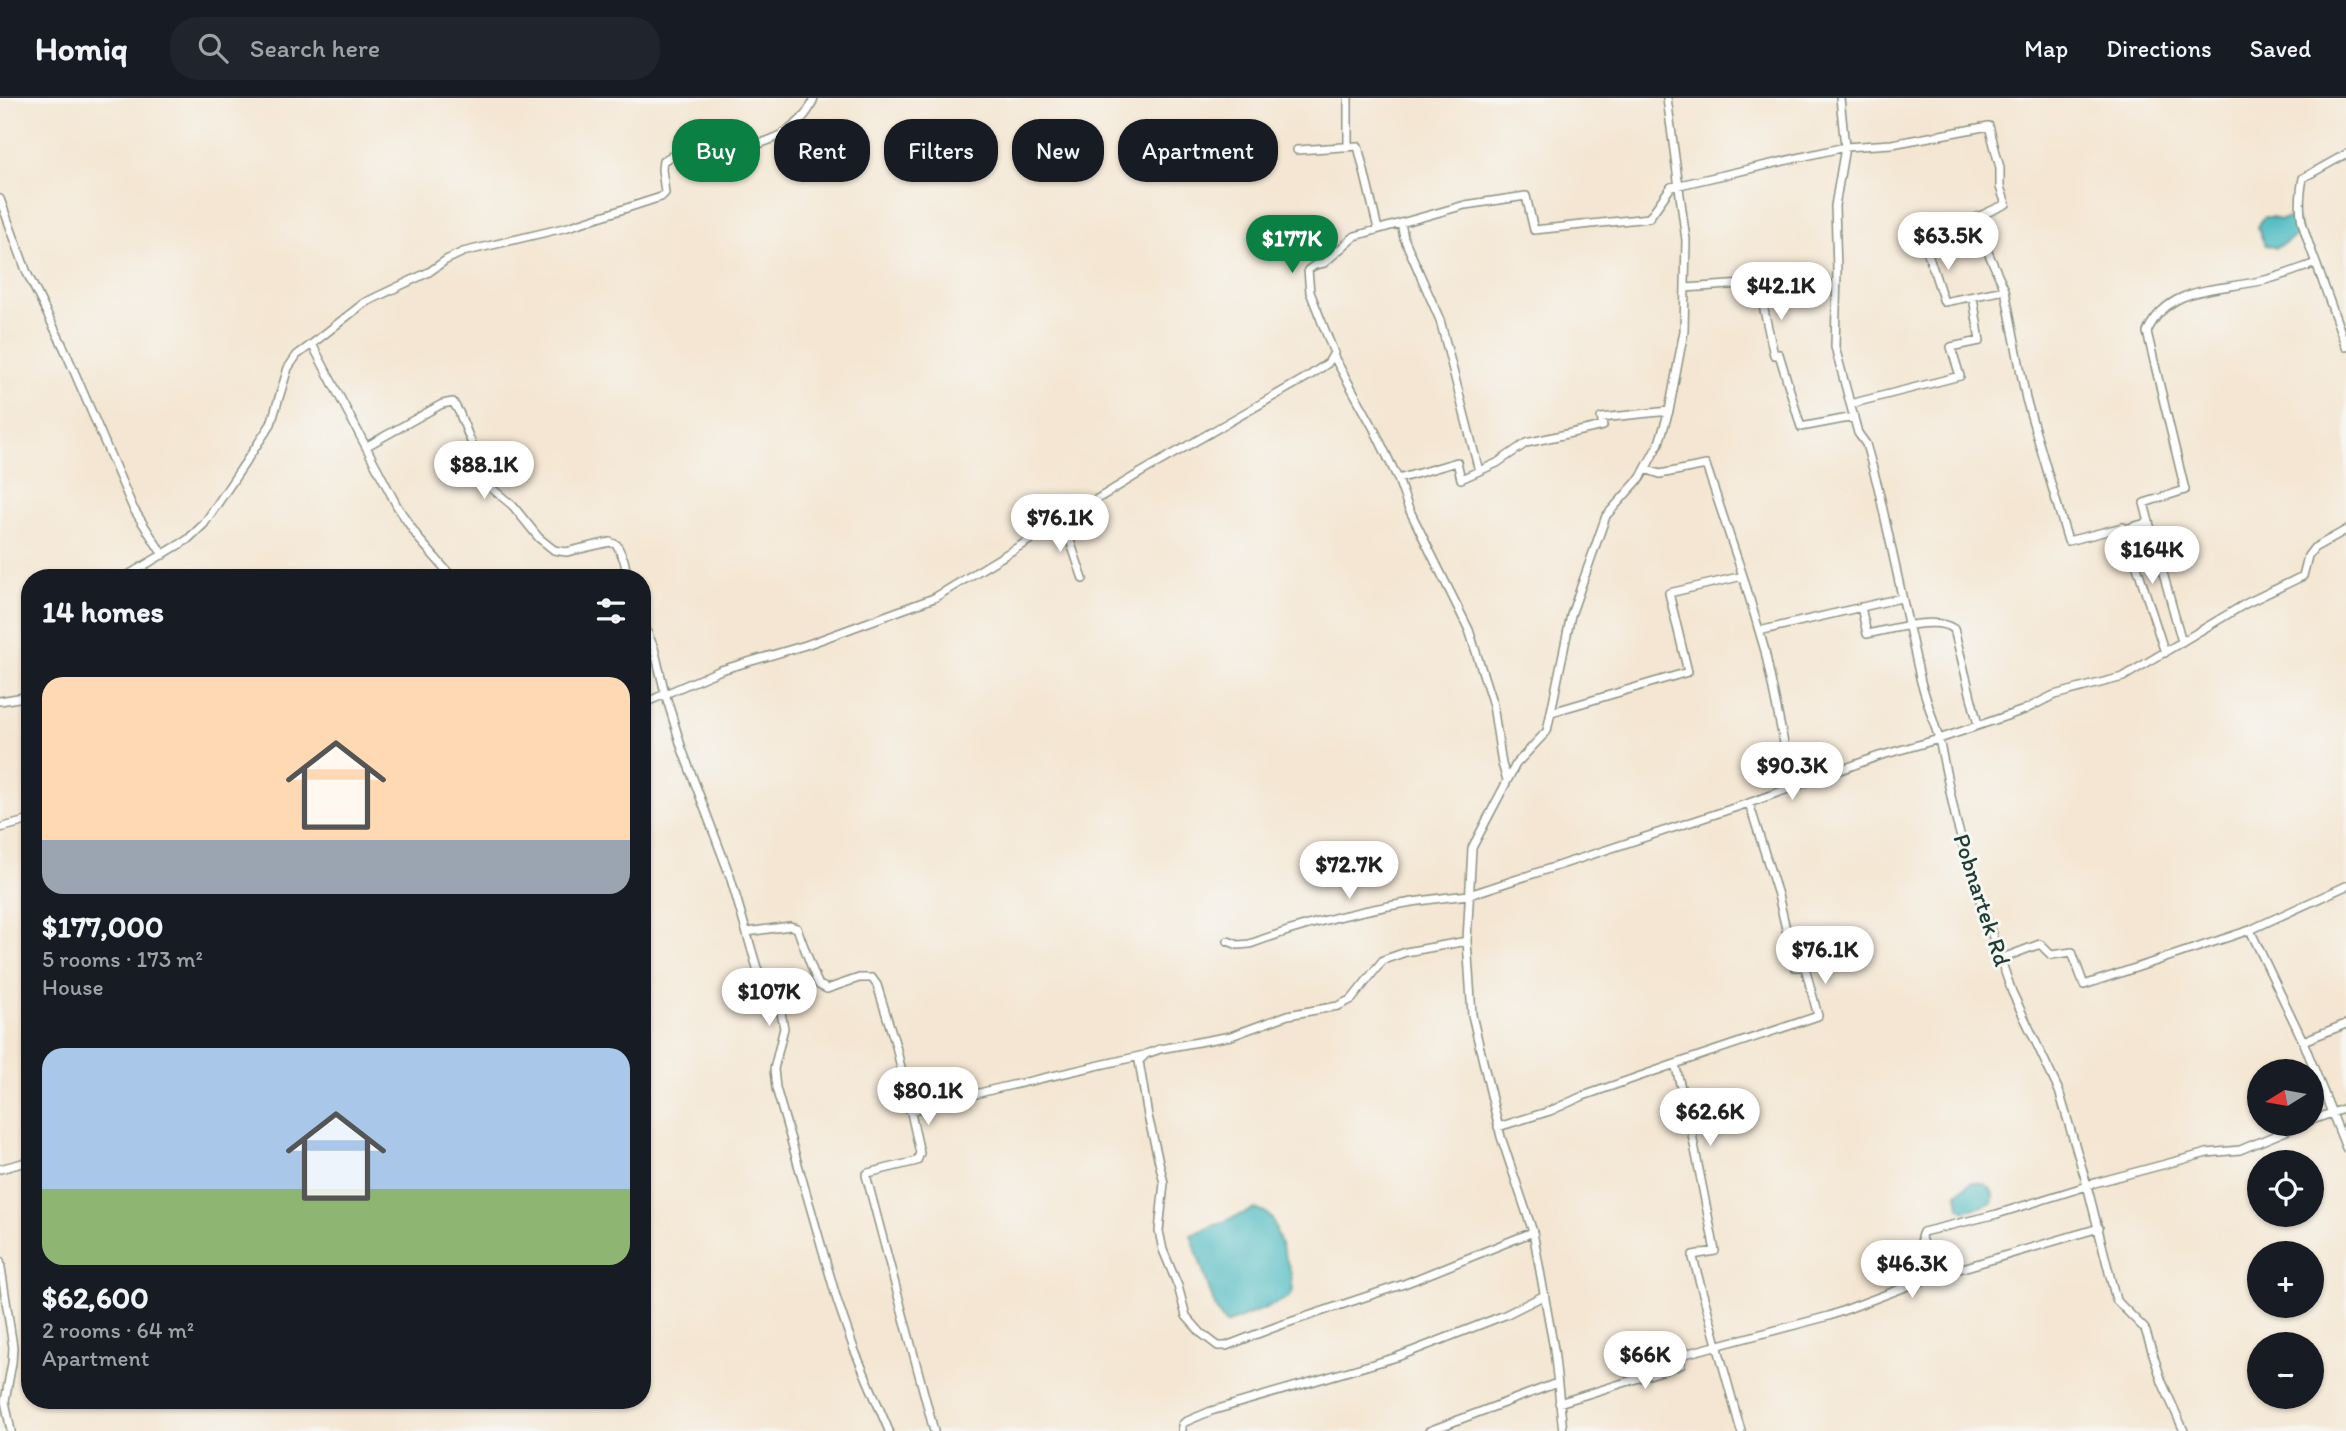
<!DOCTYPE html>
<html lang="en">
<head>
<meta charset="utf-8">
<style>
	body { margin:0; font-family:Itim,sans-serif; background:#20242c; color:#f1f3f6; height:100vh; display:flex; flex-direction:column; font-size:26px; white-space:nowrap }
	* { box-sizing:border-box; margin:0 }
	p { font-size:23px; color:#9ea1a6 }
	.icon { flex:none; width:38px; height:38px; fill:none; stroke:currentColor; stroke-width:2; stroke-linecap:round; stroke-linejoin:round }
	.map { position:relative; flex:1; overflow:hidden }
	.sheet { position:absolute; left:21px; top:471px; width:630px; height:840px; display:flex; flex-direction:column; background:#171b24; border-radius:28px; box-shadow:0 2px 5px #0004 }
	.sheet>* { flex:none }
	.banner { position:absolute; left:672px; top:21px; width:665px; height:63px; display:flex; gap:14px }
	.needle { width:46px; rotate:259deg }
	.buttons { position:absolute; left:2247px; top:961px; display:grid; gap:14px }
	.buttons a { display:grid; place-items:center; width:77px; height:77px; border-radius:50%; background:#171b24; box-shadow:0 2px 5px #0004; font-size:35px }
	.price { position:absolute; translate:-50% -60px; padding:0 16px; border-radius:24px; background:#fff; color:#222; font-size:23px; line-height:46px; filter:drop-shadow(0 2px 4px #0008) }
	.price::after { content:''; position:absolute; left:50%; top:42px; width:21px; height:16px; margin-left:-10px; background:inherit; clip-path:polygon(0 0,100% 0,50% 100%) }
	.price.active { background:#0b8043; color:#fff }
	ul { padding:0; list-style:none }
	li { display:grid; align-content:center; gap:14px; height:371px; padding:0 21px }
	li span { display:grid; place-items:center; height:217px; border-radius:21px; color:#555 }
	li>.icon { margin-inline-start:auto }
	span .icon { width:126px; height:126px; fill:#fffc; stroke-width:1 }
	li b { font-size:30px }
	h2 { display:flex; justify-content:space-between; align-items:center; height:84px; padding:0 21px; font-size:30px }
	.pill { padding:0 24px; border-radius:28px; background:#171b24; box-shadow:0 2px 5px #0004; font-size:24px; line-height:63px }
	.pill.active { background:#0b8043; color:#fff }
	header { display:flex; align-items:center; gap:42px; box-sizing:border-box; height:98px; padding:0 35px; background:#171b24; border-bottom:2px solid #363941 }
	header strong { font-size:33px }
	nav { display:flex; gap:38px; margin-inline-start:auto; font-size:24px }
	.search { width:490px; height:63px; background:#20242c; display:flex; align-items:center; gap:18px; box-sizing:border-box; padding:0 24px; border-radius:28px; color:#9ea1a6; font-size:26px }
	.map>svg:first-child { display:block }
	.water { fill:#4bbac1; stroke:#357c7a; stroke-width:2 }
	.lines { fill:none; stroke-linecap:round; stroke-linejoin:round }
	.street-casing { stroke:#8a9283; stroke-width:10 }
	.street { stroke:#fff; stroke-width:7 }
	.labels { text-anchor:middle; stroke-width:6; stroke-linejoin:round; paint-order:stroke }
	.street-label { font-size:24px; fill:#1f3d34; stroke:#f6f6f2 }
</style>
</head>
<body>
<header>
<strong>Homiq</strong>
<div class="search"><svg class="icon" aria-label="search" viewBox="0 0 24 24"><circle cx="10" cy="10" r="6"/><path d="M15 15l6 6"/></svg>Search here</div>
<nav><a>Map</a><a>Directions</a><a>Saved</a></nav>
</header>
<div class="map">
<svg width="2346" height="1333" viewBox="0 0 2346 1333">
	<rect width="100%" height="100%" fill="#f6f6f2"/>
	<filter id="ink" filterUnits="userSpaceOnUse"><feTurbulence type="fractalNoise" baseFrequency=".0143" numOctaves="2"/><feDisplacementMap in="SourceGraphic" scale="14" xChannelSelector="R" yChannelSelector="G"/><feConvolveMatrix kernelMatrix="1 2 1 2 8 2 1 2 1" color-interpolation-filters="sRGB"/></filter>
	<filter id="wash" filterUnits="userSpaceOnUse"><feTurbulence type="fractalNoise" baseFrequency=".00686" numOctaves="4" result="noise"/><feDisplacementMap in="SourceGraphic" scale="28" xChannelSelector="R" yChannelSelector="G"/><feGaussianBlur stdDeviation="1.57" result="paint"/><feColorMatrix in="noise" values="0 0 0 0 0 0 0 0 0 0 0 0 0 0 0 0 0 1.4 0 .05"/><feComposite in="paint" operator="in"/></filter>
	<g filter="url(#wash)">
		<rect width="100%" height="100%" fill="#f4e6d2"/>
		<path class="water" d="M 2265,119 L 2273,119 L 2279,122 L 2293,119 L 2298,124 L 2300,136 L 2276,150 L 2265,147 L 2257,129 L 2261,122 Z
			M 1972,1084 C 1986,1084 1996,1090 1992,1105 L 1965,1113 L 1959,1109 L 1957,1095 Z
			M 1254,1111 L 1265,1114 L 1272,1121 L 1291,1175 L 1293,1193 L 1289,1199 L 1275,1206 L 1226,1226 L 1217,1214 L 1191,1137 Z"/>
	</g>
	<g filter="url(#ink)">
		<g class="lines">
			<defs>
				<path id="street" d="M 1840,0 L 1845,49 L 1892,46 L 1989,28 L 2000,70 L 2000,89 L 2006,106 L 1973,121 L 2005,192 L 2026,301 L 2068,443 L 2123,429 L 2125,431 L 2165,555
					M 1348,49 L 1348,0
					M 1297,52 L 1358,48 L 1378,131
					M 0,101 L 27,175 L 64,250 L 133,410 L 163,457
					M 1973,121 L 1924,143 L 1944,204 L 2005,192
					M 1401,125 L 1404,140 L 1440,222 L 1479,373
					M 2316,165 C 2303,130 2296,118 2303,80 L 2346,56
					M 1685,190 L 1758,185 L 1774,257 L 1779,256 L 1801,329 L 1854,319
					M 312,246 L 364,205 L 429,174 L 446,162 L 463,154 L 568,129 L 661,99 L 665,95 L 662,71 L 663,63 C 682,50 711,47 733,48 C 739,48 744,49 750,48 C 775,43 806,26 814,0
					M 1334,259 L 1373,329 L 1398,381
					M 1850,306 L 1960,278 L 1951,249 L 1980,243 L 1973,199
					M 367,348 L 442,306 L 453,304 L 459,314 L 489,388 L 513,408 L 539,440 L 554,452 L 566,454 L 610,444 L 617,447 L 624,462 L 628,480
					M 1063,422 L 1083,481
					M 2149,424 L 2182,544
					M 2125,431 L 2149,424 L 2144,405 L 2185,392 L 2147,234 C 2169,186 2220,193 2265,182 C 2282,178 2299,171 2316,165 L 2346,249
					M 1743,478 L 1765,553 L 1793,689
					M 123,480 L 187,442 L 204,426 L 271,326 L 288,270 L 297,257 L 312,246 L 397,408 L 419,441 L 453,480
					M 1861,509 L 1867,536 C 1888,532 1937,517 1954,531 L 1978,627
					M 642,522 L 654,550 L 665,595 L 682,651 L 730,778 L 757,870 L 779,904 L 784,930 L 774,971 L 776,990 L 837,1202 L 854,1251 L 889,1333
					M 1759,533 L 1901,500
					M 0,603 L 30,598
					M 642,606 L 721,572 L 806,547 L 934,500 L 1140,375 L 1309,278 L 1328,265 L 1334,255 L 1310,194 L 1308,172 L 1315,167 L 1324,165 L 1355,138 L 1465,107 L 1526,98 L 1534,132 L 1649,120 L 1671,89 L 1845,49 L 1835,108 L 1837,172 L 1835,249 L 1858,335 L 1866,346 L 1878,389 L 1921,584 L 1939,641 L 1956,722 L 1973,782 L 2012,894 L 2059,993 L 2087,1087 L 2116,1202 L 2145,1231 L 2162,1284 L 2184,1333
					M 1552,614 L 1688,574 L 1669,495 L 1743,478 L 1706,367 L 1660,376 L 1645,371
					M 1507,682 L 1502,666 L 1493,607 L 1469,532 L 1408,409 L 1398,381 L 1457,364 L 1461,381 L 1497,365 L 1526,345 L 1603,328 L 1601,320 L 1669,313
					M 0,730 L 30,722
					M 2346,788 L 2250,832 L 2303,943 L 2346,1050
					M 747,834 L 790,828 L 797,830 L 816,881 L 819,887 L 827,891 L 859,880 L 872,880 L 877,887 L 896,948 L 920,1055 L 917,1063 L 868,1075 L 866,1077 L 934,1333
					M 1228,843 L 1238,847 L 1250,846 C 1320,820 1394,804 1469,797 L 1749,705 L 1879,658 L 1939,641 L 2024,612 L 2054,597 L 2123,579 L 2245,506 L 2303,478 L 2308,458 L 2314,450 L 2346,432
					M 1467,843 L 1406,854 L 1383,862 L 1352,901 L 1338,908 L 1288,917 L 1231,938 L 1160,951 L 1146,956 L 1139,963 L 1148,1018 L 1164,1085 L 1159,1133 L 1163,1152 L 1178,1188 L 1186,1218 L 1201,1235 L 1218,1248 L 1226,1248 L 1278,1228 L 1404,1186 L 1533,1134
					M 2000,861 L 2040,846 L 2051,857 L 2072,854 L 2084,887 L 2250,832
					M 2303,943 L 2346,926
					M 1675,966 L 1818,918 L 1805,869 L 1795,869 L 1778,797 L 1749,705
					M 910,1013 L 995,991 L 1144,957
					M 2312,1022 L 2346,1010
					M 1498,1029 L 1550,1013 L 1583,998 L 1675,966 L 1689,1021 L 1715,1153 L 1693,1157 L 1693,1160 L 1741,1333
					M 0,1071 L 30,1063
					M 2087,1087 L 2207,1055 L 2240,1052 L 2303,1026
					M 0,1163 L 13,1249 L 12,1265 L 5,1303 L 11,1333
					M 1932,1179 L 1921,1139 L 1923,1134 L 1997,1116 L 2087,1088
					M 1559,1305 L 1681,1267 L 1681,1257 L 1829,1218 L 1932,1179 L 2099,1130
					M 1182,1333 L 1182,1327 L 1185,1324 L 1211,1313 L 1397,1259 L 1505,1217 L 1545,1197
					M 1429,1333 L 1557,1285
					M 1563,1333 L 1554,1251 L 1533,1134 L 1501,1039 L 1472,917 L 1467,843 L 1472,750 L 1516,666 L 1547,633 L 1571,517 L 1606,418 L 1641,379 L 1659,345 L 1669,313 L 1684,233 L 1686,142 L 1667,0"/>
			</defs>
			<use href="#street" class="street-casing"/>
			<use href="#street" class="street"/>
		</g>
	</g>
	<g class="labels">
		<g class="street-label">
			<text transform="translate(1982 802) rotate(72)" y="8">Pobnartek Rd</text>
		</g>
	</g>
</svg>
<div class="buttons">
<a><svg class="needle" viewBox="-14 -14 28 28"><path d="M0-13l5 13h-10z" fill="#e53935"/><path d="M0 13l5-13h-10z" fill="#9ea1a6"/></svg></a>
<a><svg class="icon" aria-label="locate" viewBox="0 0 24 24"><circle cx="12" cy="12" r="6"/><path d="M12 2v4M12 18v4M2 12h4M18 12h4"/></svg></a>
<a>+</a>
<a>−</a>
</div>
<b class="price" style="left:1948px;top:174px">$63.5K</b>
<b class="price active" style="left:1292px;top:177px">$177K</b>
<b class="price" style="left:1781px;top:224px">$42.1K</b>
<b class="price" style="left:484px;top:403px">$88.1K</b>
<b class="price" style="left:1060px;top:456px">$76.1K</b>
<b class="price" style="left:2152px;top:488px">$164K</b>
<b class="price" style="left:1792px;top:704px">$90.3K</b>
<b class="price" style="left:1349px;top:803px">$72.7K</b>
<b class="price" style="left:1825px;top:888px">$76.1K</b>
<b class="price" style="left:769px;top:930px">$107K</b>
<b class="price" style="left:928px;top:1029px">$80.1K</b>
<b class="price" style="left:1710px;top:1050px">$62.6K</b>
<b class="price" style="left:1912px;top:1202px">$46.3K</b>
<b class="price" style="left:1645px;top:1293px">$66K</b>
<div class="banner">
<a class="pill active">Buy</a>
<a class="pill">Rent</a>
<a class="pill">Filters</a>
<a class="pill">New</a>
<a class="pill">Apartment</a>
</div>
<section class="sheet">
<h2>14 homes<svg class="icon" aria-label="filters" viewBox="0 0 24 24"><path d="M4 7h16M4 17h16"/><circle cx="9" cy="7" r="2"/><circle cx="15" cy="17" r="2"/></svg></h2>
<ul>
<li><span style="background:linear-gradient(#ffd9b3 75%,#9aa5b1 0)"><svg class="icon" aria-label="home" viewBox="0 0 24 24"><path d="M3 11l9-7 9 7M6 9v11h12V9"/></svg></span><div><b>$177,000</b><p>5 rooms · 173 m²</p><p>House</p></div></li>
<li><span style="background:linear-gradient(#a9c7e8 65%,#8fb573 0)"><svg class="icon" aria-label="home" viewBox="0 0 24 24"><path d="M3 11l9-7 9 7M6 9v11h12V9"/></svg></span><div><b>$62,600</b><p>2 rooms · 64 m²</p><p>Apartment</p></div></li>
</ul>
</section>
</div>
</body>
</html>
